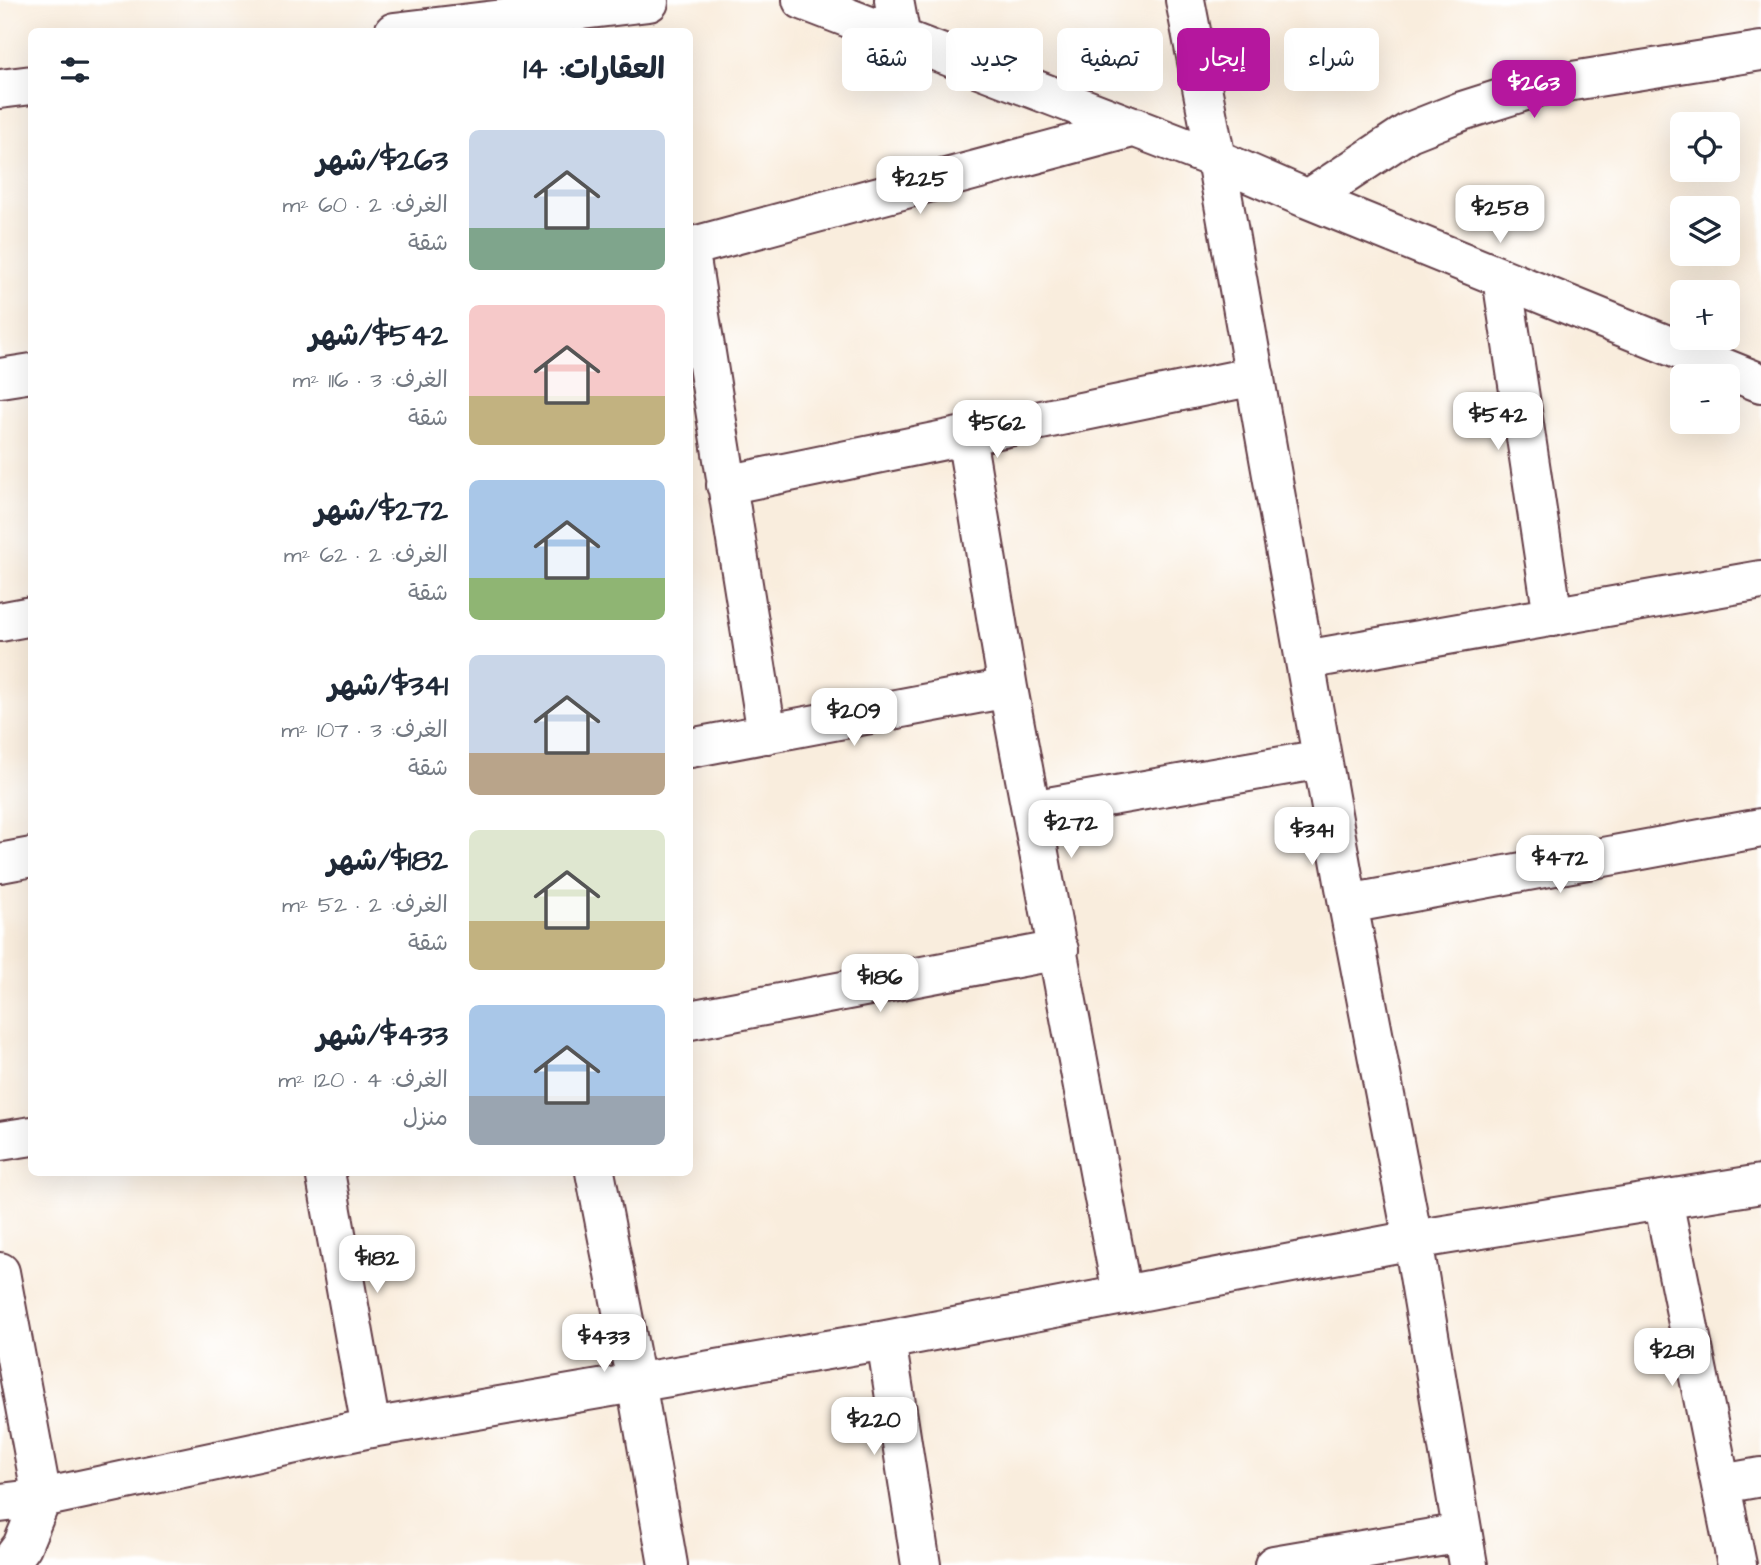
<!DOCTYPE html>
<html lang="ar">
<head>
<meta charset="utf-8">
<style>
	body { margin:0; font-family:"Architects Daughter","Playpen Sans Arabic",sans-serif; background:#f6f6f7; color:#1f2937; direction:rtl; height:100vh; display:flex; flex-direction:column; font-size:26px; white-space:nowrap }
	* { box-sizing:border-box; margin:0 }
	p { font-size:23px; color:#747a83 }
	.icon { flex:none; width:38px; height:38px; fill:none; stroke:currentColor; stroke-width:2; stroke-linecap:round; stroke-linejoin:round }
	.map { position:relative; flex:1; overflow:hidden; direction:ltr }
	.details { position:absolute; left:28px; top:28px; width:665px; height:1148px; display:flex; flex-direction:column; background:#fff; border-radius:10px; box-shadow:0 7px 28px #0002; direction:rtl }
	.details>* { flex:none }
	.banner { position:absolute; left:714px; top:28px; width:665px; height:63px; direction:rtl; display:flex; gap:14px }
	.controls { position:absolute; left:1670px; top:112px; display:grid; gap:14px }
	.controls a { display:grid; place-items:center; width:70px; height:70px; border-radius:10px; background:#fff; box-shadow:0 7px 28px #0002; font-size:35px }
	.price { position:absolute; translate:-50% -60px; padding:0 16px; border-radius:14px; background:#fff; color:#222; font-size:23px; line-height:46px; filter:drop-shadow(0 2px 4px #0008) }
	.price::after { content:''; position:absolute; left:50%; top:42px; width:21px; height:16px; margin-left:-10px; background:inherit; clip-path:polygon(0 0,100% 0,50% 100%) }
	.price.active { background:#b5179e; color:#fff }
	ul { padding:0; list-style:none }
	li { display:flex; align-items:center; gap:21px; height:175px; padding:0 28px }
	li span { display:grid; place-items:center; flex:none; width:196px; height:140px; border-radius:10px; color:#555 }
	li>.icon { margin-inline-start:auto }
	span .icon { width:84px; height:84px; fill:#fffc; stroke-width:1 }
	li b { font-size:30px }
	h2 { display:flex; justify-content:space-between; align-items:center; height:84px; padding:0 28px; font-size:30px }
	.chip { padding:0 24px; border-radius:10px; background:#fff; box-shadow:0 7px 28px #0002; font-size:24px; line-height:63px }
	.chip.active { background:#b5179e; color:#fff }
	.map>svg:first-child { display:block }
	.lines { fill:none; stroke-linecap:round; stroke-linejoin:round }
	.minor-casing { stroke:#643e46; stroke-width:42 }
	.minor { stroke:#fff; stroke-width:38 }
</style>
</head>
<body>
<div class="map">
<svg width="1761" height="1565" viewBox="0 0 1761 1565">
	<rect width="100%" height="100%" fill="#fff"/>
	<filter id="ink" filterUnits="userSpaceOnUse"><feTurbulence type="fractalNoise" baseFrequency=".0143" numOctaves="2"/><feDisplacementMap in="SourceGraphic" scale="14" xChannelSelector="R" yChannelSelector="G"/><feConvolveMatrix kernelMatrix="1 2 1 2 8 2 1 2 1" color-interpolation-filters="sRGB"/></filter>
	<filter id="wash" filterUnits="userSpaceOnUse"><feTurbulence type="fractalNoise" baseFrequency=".00686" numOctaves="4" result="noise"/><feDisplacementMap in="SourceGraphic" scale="28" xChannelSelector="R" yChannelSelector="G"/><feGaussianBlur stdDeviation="1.57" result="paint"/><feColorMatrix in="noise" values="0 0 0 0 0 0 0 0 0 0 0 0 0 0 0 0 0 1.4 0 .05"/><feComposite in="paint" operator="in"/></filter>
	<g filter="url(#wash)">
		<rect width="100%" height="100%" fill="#f9eddd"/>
	</g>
	<g filter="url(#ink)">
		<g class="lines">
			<defs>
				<path id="minor" d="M 802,0 L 1216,159 L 1308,199 L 1761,383
					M 894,0 L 901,38
					M 1185,0 L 1216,159 L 1348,904 L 1413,1240 L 1468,1565
					M 394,32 L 649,2
					M 0,89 L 32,85
					M 1308,199 L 1409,132 L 1462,111 L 1541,86 L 1761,51
					M 690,247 L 1136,127
					M 690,253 L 767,734
					M 1502,278 L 1553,617
					M 0,378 L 32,373
					M 966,436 L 1008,688 L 1122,1294
					M 726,485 L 1255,376
					M 0,622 L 32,616
					M 1305,660 L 1761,580
					M 690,748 L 1008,688
					M 1031,810 L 1322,759
					M 0,863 L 32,857
					M 1348,904 L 1761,828
					M 690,1020 L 1059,950
					M 0,1141 L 32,1136
					M 325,1172 L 371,1428
					M 595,1172 L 636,1382 L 668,1565
					M 1663,1200 L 1737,1565
					M 0,1272 L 42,1498 L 22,1546 L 8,1565
					M 886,1340 L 921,1565
					M 1722,1484 L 1761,1477
					M 0,1503 L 42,1498 L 371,1428 L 886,1340 L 1413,1240 L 1761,1184
					M 1274,1565 L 1462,1533"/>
			</defs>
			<use href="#minor" class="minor-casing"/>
			<use href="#minor" class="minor"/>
		</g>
	</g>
</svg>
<div class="controls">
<a><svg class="icon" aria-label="locate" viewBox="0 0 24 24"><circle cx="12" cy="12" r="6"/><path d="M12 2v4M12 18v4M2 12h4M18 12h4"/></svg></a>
<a><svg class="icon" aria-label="layers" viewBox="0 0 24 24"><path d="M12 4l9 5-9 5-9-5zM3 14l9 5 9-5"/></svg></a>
<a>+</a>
<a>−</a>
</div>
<b class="price active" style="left:1534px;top:120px">$263</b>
<b class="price" style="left:920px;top:216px">$225</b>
<b class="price" style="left:1500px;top:245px">$258</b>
<b class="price" style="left:1498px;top:452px">$542</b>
<b class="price" style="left:997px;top:460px">$562</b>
<b class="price" style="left:854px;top:748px">$209</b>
<b class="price" style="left:1071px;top:860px">$272</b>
<b class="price" style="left:1312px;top:867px">$341</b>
<b class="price" style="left:1560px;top:895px">$472</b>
<b class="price" style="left:880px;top:1014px">$186</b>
<b class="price" style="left:377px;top:1295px">$182</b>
<b class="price" style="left:604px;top:1374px">$433</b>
<b class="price" style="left:1672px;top:1388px">$281</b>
<b class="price" style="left:874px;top:1457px">$220</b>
<div class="banner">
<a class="chip">شراء</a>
<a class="chip active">إيجار</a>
<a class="chip">تصفية</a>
<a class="chip">جديد</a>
<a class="chip">شقة</a>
</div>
<section class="details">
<h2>العقارات: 14<svg class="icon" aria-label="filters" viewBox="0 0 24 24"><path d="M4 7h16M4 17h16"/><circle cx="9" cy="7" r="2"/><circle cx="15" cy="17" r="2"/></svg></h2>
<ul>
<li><span style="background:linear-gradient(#c9d6e8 70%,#7fa58c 0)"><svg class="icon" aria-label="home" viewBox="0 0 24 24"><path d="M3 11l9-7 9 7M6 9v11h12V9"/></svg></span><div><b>$263/شهر</b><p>الغرف: 2 · 60 m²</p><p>شقة</p></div></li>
<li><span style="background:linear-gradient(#f6c9c9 65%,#c2b280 0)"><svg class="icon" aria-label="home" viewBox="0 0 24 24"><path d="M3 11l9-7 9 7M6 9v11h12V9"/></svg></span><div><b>$542/شهر</b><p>الغرف: 3 · 116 m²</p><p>شقة</p></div></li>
<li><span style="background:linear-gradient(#a9c7e8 70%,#8fb573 0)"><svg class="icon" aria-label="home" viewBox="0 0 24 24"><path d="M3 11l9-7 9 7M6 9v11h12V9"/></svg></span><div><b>$272/شهر</b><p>الغرف: 2 · 62 m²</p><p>شقة</p></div></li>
<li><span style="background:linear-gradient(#c9d6e8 70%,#b9a48a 0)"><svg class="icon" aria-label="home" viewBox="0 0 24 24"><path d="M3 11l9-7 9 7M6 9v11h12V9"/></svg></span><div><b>$341/شهر</b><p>الغرف: 3 · 107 m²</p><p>شقة</p></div></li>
<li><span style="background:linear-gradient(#dfe7d0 65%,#c2b280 0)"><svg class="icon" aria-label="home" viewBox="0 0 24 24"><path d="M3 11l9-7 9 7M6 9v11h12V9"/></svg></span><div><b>$182/شهر</b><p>الغرف: 2 · 52 m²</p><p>شقة</p></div></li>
<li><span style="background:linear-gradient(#a9c7e8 65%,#9aa5b1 0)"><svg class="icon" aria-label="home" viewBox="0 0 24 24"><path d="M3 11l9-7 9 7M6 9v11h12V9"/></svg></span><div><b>$433/شهر</b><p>الغرف: 4 · 120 m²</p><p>منزل</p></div></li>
</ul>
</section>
</div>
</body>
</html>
